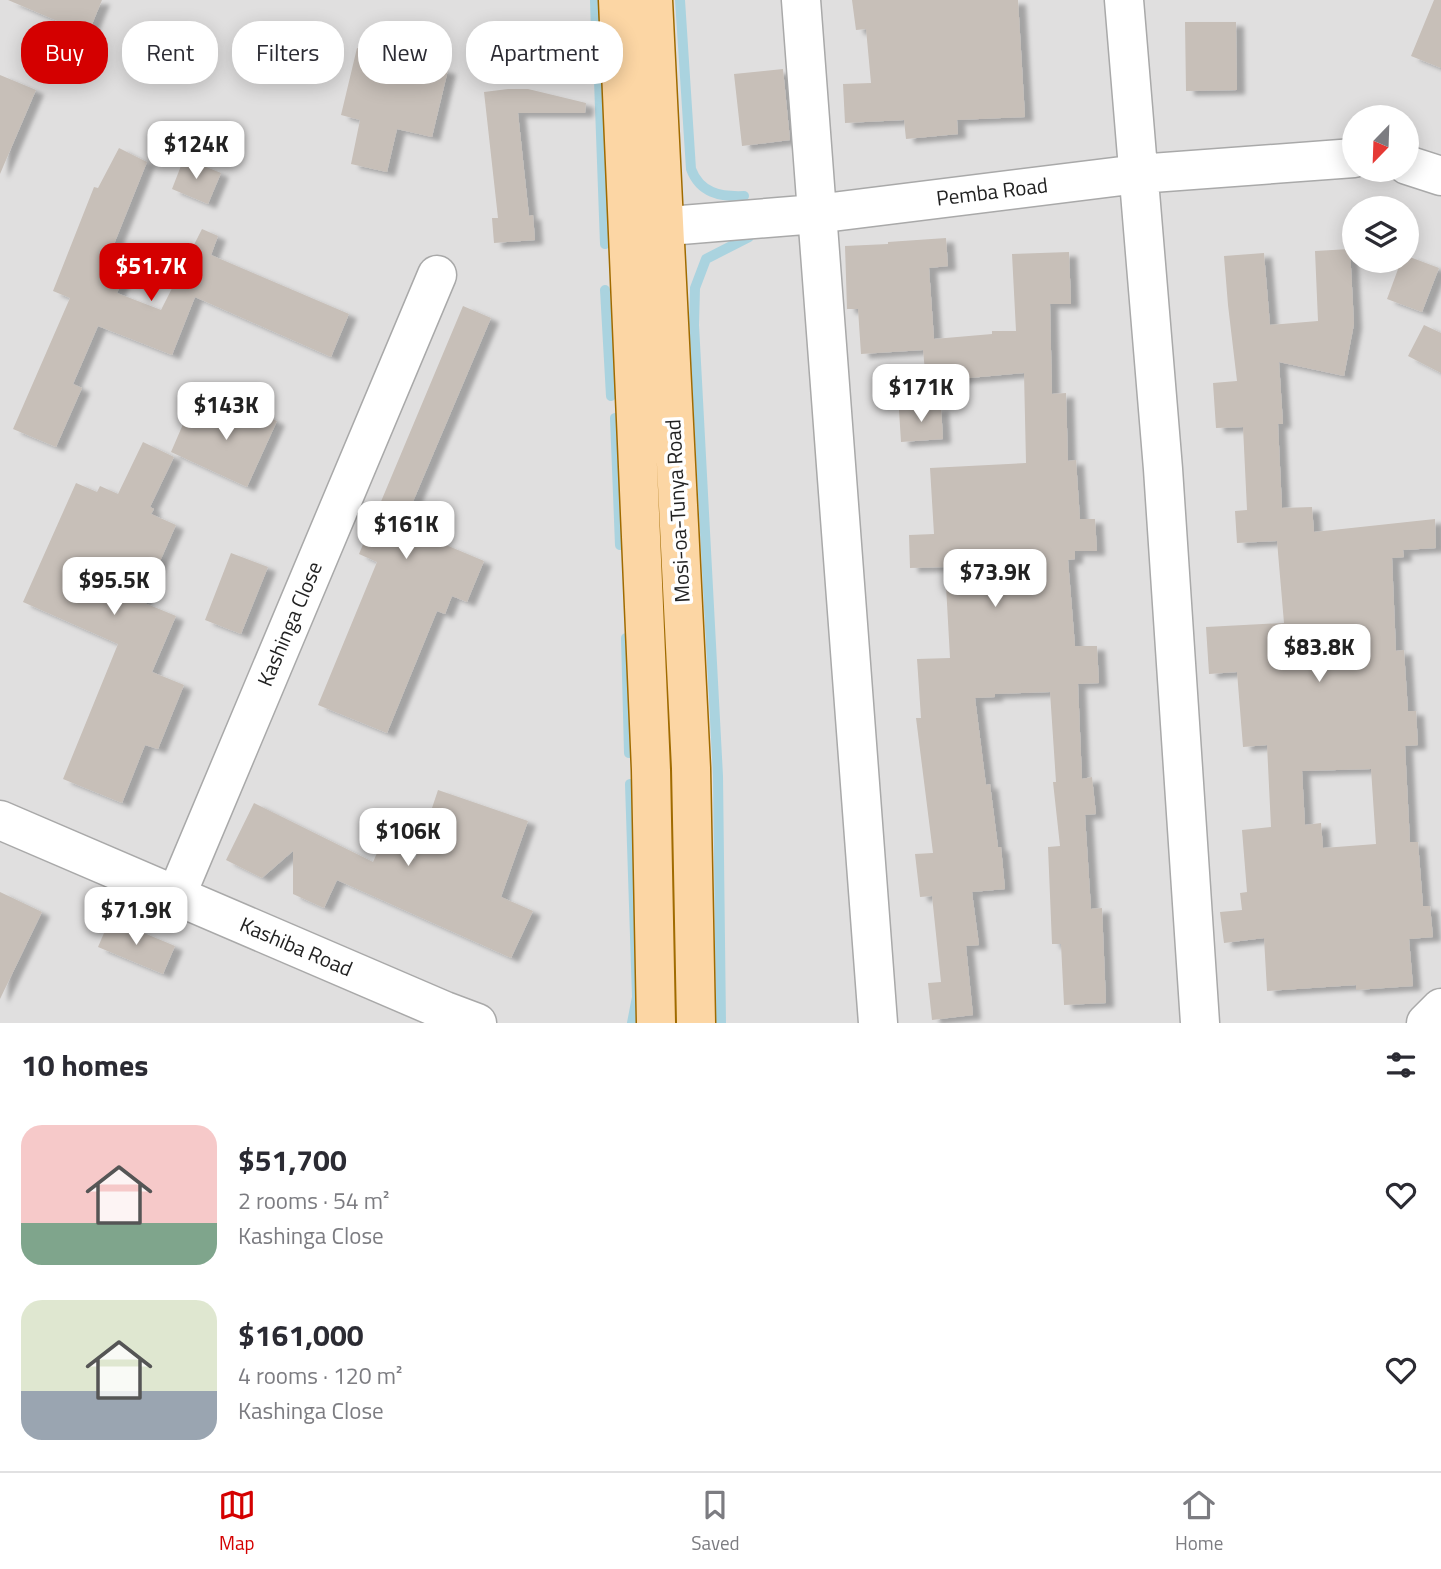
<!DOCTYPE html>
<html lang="en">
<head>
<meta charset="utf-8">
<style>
	body { margin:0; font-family:"Titillium Web",sans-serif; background:#f2f2f3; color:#2b2b33; height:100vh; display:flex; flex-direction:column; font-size:26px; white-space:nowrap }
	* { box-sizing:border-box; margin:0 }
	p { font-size:23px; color:#7c7c81 }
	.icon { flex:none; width:38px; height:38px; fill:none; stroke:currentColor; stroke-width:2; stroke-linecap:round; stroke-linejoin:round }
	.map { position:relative; height:1023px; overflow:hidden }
	.side { display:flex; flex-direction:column; background:#fff; flex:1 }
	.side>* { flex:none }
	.top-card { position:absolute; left:21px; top:21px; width:700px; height:63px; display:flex; gap:14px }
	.needle { width:46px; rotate:203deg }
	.controls { position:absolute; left:1342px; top:105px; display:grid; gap:14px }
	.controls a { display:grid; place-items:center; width:77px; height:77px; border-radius:50%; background:#fff; box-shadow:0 4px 18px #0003; font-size:35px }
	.price { position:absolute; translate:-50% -60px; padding:0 16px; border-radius:14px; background:#fff; color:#222; font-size:23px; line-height:46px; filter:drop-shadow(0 2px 4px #0008) }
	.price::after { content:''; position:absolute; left:50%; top:42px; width:21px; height:16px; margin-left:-10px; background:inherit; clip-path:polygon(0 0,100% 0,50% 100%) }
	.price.active { background:#d40000; color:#fff }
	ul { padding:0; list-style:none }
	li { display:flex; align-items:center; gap:21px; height:175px; padding:0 21px }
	li span { display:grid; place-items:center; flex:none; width:196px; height:140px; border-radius:21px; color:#555 }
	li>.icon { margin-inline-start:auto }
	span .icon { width:84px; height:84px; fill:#fffc; stroke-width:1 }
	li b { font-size:30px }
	h2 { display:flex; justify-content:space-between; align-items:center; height:84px; padding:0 21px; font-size:30px }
	.pill { padding:0 24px; border-radius:28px; background:#fff; box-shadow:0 4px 18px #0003; font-size:24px; line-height:63px }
	.pill.active { background:#d40000; color:#fff }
	.tab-bar { display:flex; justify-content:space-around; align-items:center; height:98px; border-top:2px solid #e1e1e2; background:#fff; font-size:19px; color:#7c7c81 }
	.tab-bar a { display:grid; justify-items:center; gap:4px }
	.tab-bar .active { color:#d40000 }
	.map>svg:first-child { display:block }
	.residential { fill:#e0dfdf; fill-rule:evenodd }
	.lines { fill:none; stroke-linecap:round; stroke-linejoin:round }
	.stream { stroke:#aad3df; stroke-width:10 }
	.building { fill:#c7bfb8; fill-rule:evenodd; filter:url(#shadow) }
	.minor-casing { stroke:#a9a9a9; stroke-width:41 }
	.major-casing { stroke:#a06b00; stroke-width:41 }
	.minor { stroke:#fff; stroke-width:38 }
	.major { stroke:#fcd6a4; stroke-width:38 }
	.labels { text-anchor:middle; stroke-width:7; stroke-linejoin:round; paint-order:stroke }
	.street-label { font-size:21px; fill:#222; stroke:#fff }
</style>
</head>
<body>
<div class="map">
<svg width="1441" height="1023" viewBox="0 0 1441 1023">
	<defs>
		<filter id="shadow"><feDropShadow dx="8" dy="4.5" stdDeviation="2" flood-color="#0004"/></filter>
	</defs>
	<rect width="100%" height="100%" fill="#f2efe9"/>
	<path class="residential" d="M 0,0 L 1441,0 L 1441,1023 L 0,1023 ZM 1354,117 L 1407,117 L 1407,170 L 1354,170 ZM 1354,208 L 1407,208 L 1407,261 L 1354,261 Z"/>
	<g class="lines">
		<path class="stream" d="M 595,0 L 596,32
			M 680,0 L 691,169 C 700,193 720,197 744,196
			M 599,80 L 605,244
			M 605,290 L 611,396
			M 615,418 L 620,545
			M 626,638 L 629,753
			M 630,784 L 637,997 L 632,1023
			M 721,1023 L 718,776 L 694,325 L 695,288 L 706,259 L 749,237"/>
	</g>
	<path class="building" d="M 8,0 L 102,0 L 88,34 Z
		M 852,0 L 1018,0 L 1025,117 L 957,120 L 958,134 L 906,139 L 904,120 L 845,123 L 843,84 L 871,83 L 866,29 L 856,30 Z
		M 1434,0 L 1441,0 L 1441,68 L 1411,56 Z
		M 1185,22 L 1236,22 L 1237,90 L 1186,91 Z
		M 357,48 L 448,70 L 432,137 L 397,129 L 387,172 L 351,164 L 360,120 L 341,115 Z
		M 783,69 L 790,140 L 742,146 L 734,74 Z
		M 0,75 L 36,90 L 0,174 Z
		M 508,89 L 528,89 L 586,103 L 585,113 L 518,113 L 529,216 L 533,215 L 535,240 L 494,243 L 492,218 L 498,218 L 484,92 Z
		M 119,148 L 147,162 L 104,269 L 124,277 L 117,293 L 161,310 L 202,229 L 218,236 L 211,255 L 349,314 L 331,357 L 195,297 L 172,355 L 98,326 L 73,384 L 82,388 L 56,447 L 13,429 L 70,298 L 53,291 L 94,187 L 98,188 Z
		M 184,158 L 221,173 L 208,204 L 172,189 Z
		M 946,238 L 948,266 L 929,268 L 934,339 L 992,334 L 992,331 L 1016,331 L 1012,254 L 1069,252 L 1071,304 L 1050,304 L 1052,394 L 1066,393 L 1068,461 L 1076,460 L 1080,519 L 1095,519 L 1097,551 L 1075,551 L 1075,559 L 1068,560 L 1075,646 L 1097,646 L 1099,683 L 1078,684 L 1082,779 L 1092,777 L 1096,814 L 1085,815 L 1091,909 L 1102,908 L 1106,1003 L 1064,1005 L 1061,944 L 1052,944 L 1048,847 L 1060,846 L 1053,782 L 1056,782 L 1050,692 L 995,694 L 995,697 L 975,698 L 986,785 L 990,784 L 998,847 L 1001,847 L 1005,889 L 972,892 L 979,945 L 966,946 L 973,1015 L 932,1020 L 928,983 L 941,982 L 932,896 L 920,897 L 915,854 L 933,853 L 916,718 L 921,718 L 917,659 L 950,658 L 945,567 L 910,568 L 909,535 L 934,534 L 930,468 L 1026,463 L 1024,373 L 926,382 L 923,350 L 861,354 L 858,309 L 847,309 L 845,246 L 888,244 L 888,242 Z
		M 1350,249 L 1354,324 L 1344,376 L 1279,362 L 1283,424 L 1278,424 L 1282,508 L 1312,507 L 1314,532 L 1435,519 L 1436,548 L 1403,550 L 1404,557 L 1392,558 L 1396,651 L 1404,650 L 1408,711 L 1416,711 L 1418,745 L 1405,746 L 1410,842 L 1418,842 L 1423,906 L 1430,906 L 1433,937 L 1409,939 L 1413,986 L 1356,990 L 1356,985 L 1267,991 L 1264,938 L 1224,943 L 1220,912 L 1242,910 L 1240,893 L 1247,892 L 1242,830 L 1271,827 L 1267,745 L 1243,747 L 1237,672 L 1209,674 L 1206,627 L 1284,623 L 1277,541 L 1237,543 L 1235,511 L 1247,510 L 1243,427 L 1216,428 L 1213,383 L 1237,381 L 1228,305 L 1224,256 L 1264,253 L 1270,325 L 1318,321 L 1315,251 ZM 1371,769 L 1376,844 L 1323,848 L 1321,823 L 1305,825 L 1302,771 Z
		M 1407,256 L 1439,268 L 1422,312 L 1387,299 L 1401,261 L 1407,261 Z
		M 463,306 L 491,318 L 406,518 L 437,531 L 434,540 L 484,561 L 467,602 L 452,596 L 445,614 L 437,611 L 387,733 L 318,705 L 377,562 L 359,554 Z
		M 1424,325 L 1441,333 L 1441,373 L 1408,356 Z
		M 238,403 L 277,421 L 247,487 L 171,452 L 190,408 L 229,425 Z
		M 941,407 L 943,439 L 901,442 L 899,410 Z
		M 143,442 L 174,457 L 150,507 L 154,509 L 151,514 L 176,525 L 142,602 L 176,616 L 152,672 L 184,685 L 158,749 L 145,745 L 122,803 L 63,779 L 118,644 L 23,602 L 76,483 L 97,492 L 100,486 L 118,494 Z
		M 231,553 L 268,567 L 241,634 L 205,620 Z
		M 438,790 L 528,821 L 501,897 L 533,911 L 511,958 L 337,880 L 324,908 L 293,894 L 293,851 L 262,878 L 226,860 L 254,803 L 373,862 L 381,844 L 415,859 Z
		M 0,892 L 42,912 L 0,999 Z
		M 110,919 L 175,946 L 163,974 L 98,947 Z"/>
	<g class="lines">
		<defs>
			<path id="minor" d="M 801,0 L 878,1023
				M 1124,0 L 1163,469 L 1200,1023
				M 1407,165 L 1441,176
				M 632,229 L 816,214 L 1138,174 L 1354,158
				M 0,820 L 445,1011 L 477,1023
				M 176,896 L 437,275
				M 1426,1023 L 1441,1008"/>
			<path id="major" d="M 618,0 L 651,770 L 656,1023
				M 653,0 L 691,768 L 696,1023"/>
		</defs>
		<use href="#minor" class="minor-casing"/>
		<use href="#major" class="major-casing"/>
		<use href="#minor" class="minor"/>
		<use href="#major" class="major"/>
	</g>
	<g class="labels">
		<g class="street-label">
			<text transform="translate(992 192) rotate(-7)" y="7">Pemba Road</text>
			<text transform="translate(678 511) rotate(-93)" y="7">Mosi-oa-Tunya Road</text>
			<text transform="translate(290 624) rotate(-67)" y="7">Kashinga Close</text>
			<text transform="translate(296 947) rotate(23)" y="7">Kashiba Road</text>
		</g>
	</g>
</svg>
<div class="controls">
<a><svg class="needle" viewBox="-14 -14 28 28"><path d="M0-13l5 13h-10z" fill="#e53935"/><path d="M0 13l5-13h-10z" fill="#7c7c81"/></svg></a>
<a><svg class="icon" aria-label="layers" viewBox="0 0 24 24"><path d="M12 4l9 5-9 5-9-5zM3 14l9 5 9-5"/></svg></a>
</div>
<b class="price" style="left:196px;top:181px">$124K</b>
<b class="price active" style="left:151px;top:303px">$51.7K</b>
<b class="price" style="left:921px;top:424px">$171K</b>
<b class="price" style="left:226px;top:442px">$143K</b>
<b class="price" style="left:406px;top:561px">$161K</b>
<b class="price" style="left:995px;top:609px">$73.9K</b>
<b class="price" style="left:114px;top:617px">$95.5K</b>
<b class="price" style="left:1319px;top:684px">$83.8K</b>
<b class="price" style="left:408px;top:868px">$106K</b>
<b class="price" style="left:136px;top:947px">$71.9K</b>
<div class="top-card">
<a class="pill active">Buy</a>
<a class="pill">Rent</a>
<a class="pill">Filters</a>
<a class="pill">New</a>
<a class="pill">Apartment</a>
</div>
</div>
<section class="side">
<h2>10 homes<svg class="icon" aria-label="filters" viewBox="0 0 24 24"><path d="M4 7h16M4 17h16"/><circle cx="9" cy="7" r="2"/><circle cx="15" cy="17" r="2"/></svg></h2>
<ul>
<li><span style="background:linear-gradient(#f6c9c9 70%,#7fa58c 0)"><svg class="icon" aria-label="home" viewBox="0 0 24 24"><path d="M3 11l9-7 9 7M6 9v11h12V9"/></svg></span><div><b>$51,700</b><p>2 rooms · 54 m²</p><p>Kashinga Close</p></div><svg class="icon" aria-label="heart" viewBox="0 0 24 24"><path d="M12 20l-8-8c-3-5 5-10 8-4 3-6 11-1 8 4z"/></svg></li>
<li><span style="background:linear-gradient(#dfe7d0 65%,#9aa5b1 0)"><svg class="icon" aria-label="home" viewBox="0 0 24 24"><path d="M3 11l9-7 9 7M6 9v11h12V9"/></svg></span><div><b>$161,000</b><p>4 rooms · 120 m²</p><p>Kashinga Close</p></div><svg class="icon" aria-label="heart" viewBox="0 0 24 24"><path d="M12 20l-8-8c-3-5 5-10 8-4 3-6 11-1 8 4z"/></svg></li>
</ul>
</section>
<nav class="tab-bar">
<a class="active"><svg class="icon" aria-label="map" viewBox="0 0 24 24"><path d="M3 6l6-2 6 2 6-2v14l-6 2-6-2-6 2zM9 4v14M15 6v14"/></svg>Map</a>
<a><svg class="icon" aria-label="saved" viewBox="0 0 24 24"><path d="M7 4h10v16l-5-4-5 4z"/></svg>Saved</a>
<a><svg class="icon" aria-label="home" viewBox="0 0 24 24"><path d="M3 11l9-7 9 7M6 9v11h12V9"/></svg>Home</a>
</nav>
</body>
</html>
